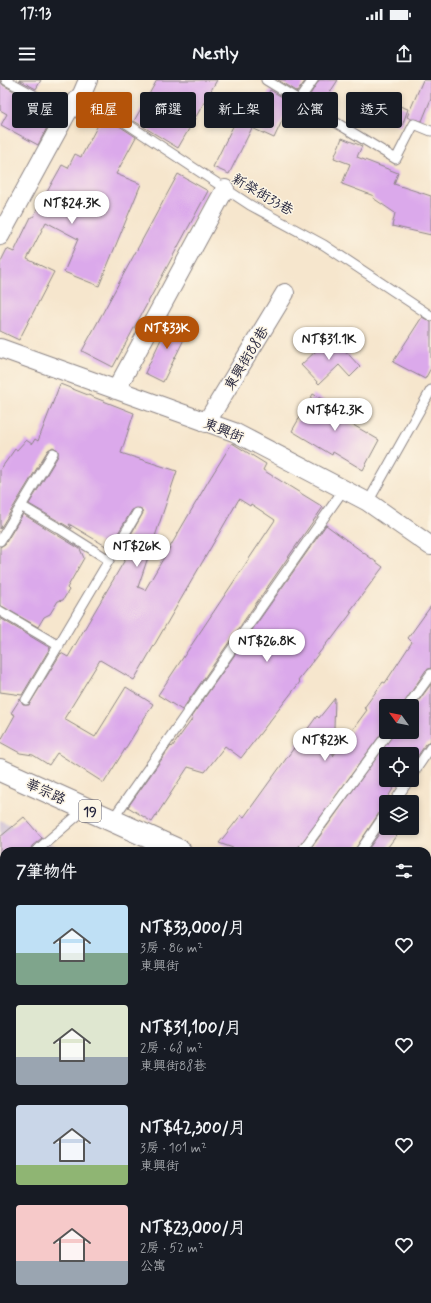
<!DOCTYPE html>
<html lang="zh-TW">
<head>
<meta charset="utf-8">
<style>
	body { margin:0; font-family:Mynerve,"LXGW WenKai TC",sans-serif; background:#20242c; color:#f1f3f6; height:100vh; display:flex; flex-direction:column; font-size:15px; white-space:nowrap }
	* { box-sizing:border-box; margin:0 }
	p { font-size:13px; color:#9ea1a6 }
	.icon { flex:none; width:22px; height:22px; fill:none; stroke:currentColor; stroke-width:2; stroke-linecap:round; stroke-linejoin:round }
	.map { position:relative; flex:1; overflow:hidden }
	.details { position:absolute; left:0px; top:767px; width:431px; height:456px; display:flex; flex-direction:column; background:#171b24; border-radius:12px 12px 0 0; box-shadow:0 2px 6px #0003 }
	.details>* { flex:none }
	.banner { position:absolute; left:12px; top:12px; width:407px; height:36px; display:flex; gap:8px }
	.needle { width:26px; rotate:303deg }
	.tools { position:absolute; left:379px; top:619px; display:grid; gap:8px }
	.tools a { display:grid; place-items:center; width:40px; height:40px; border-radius:4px; background:#171b24; box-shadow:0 2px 6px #0003; font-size:20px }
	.price { position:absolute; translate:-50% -34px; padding:0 9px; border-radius:14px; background:#fff; color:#222; font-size:13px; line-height:26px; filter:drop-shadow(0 1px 2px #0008) }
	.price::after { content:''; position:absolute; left:50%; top:24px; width:12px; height:9px; margin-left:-6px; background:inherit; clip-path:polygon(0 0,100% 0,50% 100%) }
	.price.on { background:#b45309; color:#fff }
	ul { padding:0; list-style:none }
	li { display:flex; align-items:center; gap:12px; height:100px; padding:0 16px }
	li span { display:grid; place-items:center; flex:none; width:112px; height:80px; border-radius:4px; color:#555 }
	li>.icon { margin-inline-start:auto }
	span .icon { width:48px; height:48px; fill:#fffc; stroke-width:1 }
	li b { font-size:17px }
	h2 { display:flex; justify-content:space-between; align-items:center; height:48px; padding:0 16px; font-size:17px }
	.tag { padding:0 14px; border-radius:4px; background:#171b24; box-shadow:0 2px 6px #0003; font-size:14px; line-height:36px }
	.tag.on { background:#b45309; color:#fff }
	.status { display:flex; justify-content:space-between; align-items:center; height:28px; padding:0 20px; background:#171b24; direction:ltr }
	.status svg { height:11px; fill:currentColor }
	header { display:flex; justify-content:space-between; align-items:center; height:52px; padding:0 16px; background:#171b24; font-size:18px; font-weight:800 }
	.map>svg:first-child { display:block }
	.industrial { fill:#ccbed4 }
	.building { fill:#dba9eb }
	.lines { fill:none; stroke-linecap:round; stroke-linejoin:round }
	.lane-casing { stroke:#8c8484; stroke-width:11 }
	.street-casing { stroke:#8c8484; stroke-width:20 }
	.primary-casing { stroke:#8c8484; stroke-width:24 }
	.lane { stroke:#fff; stroke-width:9 }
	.street { stroke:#fff; stroke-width:18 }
	.primary { stroke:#fff; stroke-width:22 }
	.labels { text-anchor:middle; stroke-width:3; stroke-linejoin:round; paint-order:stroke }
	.shield { fill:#fcf5e5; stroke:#63616e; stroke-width:1 }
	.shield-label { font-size:13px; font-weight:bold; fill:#22223b }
	.street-label { font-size:14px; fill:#22223b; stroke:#fcf5e5 }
</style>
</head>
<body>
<div class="status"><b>17:13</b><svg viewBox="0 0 49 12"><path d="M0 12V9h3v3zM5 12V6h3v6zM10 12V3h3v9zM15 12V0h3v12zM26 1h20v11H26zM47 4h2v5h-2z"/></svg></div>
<header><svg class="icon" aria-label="menu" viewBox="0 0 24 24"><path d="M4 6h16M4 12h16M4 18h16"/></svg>Nestly<svg class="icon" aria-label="share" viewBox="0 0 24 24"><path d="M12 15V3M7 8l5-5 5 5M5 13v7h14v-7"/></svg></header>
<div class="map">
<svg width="431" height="1223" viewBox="0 0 431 1223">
	<rect width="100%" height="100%" fill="#fcf5e5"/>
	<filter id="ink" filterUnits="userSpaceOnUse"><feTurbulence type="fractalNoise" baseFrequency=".025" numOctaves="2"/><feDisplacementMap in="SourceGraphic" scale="8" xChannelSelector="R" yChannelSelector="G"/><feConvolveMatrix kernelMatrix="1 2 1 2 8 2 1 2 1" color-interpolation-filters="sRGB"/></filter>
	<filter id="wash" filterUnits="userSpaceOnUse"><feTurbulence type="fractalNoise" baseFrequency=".012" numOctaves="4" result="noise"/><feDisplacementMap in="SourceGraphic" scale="16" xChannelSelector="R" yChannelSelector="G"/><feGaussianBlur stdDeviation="0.9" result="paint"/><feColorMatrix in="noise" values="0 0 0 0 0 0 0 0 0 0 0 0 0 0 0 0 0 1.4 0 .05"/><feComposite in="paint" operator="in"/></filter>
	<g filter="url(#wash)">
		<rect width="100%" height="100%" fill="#f6e6cd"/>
		<path class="industrial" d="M 0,740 L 67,771 L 4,771 L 4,1219 L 57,1219 L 58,1223 L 0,1223 Z
			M 427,924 L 431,926 L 431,1149 L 427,1150 Z"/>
		<g id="blocks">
			<path class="building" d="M 0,0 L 3,5 L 29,19 L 27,24 L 52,38 L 38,65 L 1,45 L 7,34 L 0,30 Z
				M 19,0 L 41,0 L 36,9 Z
				M 157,0 L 217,0 L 178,68 L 134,41 Z
				M 278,0 L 306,0 L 297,12 Z
				M 319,0 L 338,0 L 321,26 L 308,18 Z
				M 423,0 L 431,0 L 431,19 L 422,41 L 411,39 L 407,37 Z
				M 270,10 L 291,22 L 274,58 L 252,48 Z
				M 377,18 L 408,29 L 402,46 L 371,35 Z
				M 240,32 L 256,40 L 229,94 L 213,87 Z
				M 110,40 L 136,57 L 116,94 L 141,104 L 99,206 L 64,192 L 78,159 L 46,142 L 27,179 L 54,192 L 19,260 L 0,251 L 0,183 L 7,169 L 14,172 L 31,137 L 33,137 L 62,85 L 68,88 L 75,74 L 81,77 L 98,45 Z
				M 342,58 L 362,66 L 357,77 L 398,93 L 394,104 L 431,116 L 431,155 L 392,146 L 395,133 L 373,118 L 374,116 L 342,104 L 350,84 L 334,78 Z
				M 178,94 L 208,111 L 113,287 L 82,271 Z
				M 422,237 L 431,242 L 431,288 L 425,299 L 393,282 Z
				M 171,238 L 190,247 L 163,302 L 145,293 Z
				M 332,256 L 360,287 L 350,297 L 339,285 L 319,304 L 301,285 Z
				M 60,304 L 134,333 L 121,373 L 177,391 L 138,507 L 145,510 L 209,400 L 232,363 L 266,384 L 263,390 L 323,427 L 182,630 L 158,615 L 275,440 L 251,424 L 250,426 L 239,419 L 134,600 L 100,580 L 64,639 L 95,657 L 126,607 L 153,624 L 104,703 L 57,673 L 49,685 L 33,675 L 20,673 L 0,662 L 15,635 L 11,633 L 20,619 L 23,625 L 29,625 L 61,573 L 68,577 L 126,478 L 120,474 L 143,433 L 140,428 L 132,430 L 109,468 L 69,444 L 72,449 L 29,424 L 58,376 L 58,370 L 53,367 L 48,370 L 0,449 L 0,390 L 15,369 L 17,370 L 26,360 L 32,364 L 35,359 L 38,361 Z
				M 313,314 L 351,336 L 348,342 L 379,360 L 363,390 L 333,372 L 332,375 L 292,351 Z
				M 23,434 L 80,469 L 84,478 L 67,508 L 69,510 L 63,520 L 58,521 L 50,534 L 44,537 L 38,547 L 0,525 L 0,467 L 5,464 Z
				M 326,445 L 383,487 L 350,531 L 352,532 L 331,560 L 330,559 L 298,600 L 300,602 L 241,678 L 225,666 L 205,692 L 188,687 L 152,742 L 128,727 L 171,666 L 172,667 L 193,638 L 191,637 Z
				M 431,526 L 431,588 L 426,590 L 402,626 L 386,626 L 386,647 L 296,771 L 241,771 L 219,763 L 241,735 L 244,737 L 317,636 L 319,638 L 335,618 L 333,676 L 367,630 L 364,628 L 383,602 L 385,603 L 412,562 L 408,558 Z
				M 0,538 L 50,568 L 22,615 L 0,612 Z
				M 431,604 L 431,661 L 426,664 L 412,684 L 412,674 L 386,674 L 386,700 L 402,700 L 398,705 L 396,704 L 386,720 L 386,727 L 381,730 L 354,771 L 309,771 L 395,652 L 412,652 L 412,630 Z
				M 24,737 L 42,758 L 32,766 L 30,771 L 4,771 L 4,781 L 0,784 L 0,757 Z
				M 386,744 L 386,748 L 402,748 L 385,771 L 367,771 Z"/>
		</g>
	</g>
	<g filter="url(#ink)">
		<use href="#blocks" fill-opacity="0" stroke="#8c8484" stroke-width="1"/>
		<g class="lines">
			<defs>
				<path id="lane" d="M 6,0 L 67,33
					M 266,0 L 396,79 L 414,44 L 431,51
					M 82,14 L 250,125 L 324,165 L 431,236
					M 299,20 L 313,0
					M 368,422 L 431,310
					M 21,426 L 60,449 L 109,480
					M 0,461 L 53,373
					M 0,531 L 59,566
					M 26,620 L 137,433
					M 408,626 L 431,594
					M 412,695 L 431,667
					M 394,722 L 409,700
					M 112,740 L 344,409
					M 36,771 L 85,729
					M 302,771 L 389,652
					M 360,771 L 386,733
					M 0,801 L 4,798
					M 427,1017 L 431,1016
					M 68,1219 L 69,1223"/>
				<path id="street" d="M 0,156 L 67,33 L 82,14 L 88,0
					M 0,268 L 234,352 L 368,422 L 431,466
					M 116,310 L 225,109
					M 206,343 L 285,213
					M 427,826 L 431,822"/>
				<path id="primary" d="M 0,690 L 180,771
					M 427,883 L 431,884"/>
			</defs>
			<use href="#lane" class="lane-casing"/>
			<use href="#street" class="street-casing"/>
			<use href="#primary" class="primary-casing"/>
			<use href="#lane" class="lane"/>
			<use href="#street" class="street"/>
			<use href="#primary" class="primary"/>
		</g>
	</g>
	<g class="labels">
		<rect class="shield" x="79" y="720" width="22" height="22" rx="3"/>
		<g class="shield-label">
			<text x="90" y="736">19</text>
		</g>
		<g class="street-label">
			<text transform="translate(263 114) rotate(30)" y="5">新榮街33巷</text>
			<text transform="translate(246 278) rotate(-59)" y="5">東興街88巷</text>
			<text transform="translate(224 350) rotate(22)" y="5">東興街</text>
			<text transform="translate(46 711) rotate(25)" y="5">華宗路</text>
		</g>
	</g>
</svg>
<div class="tools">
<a><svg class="needle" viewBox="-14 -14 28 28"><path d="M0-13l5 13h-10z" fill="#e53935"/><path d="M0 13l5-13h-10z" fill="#9ea1a6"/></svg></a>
<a><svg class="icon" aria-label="locate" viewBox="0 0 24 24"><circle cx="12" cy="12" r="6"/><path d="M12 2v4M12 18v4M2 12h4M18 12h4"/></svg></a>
<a><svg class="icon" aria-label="layers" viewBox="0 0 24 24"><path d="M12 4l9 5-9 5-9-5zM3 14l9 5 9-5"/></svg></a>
</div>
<b class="price" style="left:72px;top:145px">NT$24.3K</b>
<b class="price on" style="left:167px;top:270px">NT$33K</b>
<b class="price" style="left:329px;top:281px">NT$31.1K</b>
<b class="price" style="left:335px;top:352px">NT$42.3K</b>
<b class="price" style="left:137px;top:488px">NT$26K</b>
<b class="price" style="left:267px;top:583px">NT$26.8K</b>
<b class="price" style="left:325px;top:682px">NT$23K</b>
<div class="banner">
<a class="tag">買屋</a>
<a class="tag on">租屋</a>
<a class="tag">篩選</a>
<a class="tag">新上架</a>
<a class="tag">公寓</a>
<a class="tag">透天</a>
</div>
<section class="details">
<h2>7筆物件<svg class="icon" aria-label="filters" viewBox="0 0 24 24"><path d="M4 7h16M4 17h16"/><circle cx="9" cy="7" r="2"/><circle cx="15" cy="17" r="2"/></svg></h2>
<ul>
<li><span style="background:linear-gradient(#bfe0f5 60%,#7fa58c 0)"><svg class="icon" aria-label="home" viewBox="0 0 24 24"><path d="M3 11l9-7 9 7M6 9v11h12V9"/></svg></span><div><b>NT$33,000/月</b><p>3房 · 86 m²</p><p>東興街</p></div><svg class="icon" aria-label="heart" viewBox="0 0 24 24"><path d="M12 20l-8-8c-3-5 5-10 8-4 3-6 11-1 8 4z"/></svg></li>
<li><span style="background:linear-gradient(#dfe7d0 65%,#9aa5b1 0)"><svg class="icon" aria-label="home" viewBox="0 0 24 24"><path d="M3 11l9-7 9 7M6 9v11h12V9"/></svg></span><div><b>NT$31,100/月</b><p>2房 · 68 m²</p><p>東興街88巷</p></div><svg class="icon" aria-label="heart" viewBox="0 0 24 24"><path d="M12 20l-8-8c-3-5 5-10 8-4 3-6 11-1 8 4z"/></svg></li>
<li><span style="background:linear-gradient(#c9d6e8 75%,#8fb573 0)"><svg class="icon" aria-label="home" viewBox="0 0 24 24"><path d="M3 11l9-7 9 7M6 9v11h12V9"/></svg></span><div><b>NT$42,300/月</b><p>3房 · 101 m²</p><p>東興街</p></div><svg class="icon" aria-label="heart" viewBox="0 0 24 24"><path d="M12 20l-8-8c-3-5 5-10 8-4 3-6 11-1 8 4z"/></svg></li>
<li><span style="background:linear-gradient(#f6c9c9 70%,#9aa5b1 0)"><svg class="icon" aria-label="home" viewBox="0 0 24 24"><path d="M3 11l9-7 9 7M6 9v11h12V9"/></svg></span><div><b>NT$23,000/月</b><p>2房 · 52 m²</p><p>公寓</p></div><svg class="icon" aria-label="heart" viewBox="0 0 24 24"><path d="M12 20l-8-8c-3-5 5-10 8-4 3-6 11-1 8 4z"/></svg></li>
</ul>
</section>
</div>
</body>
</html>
